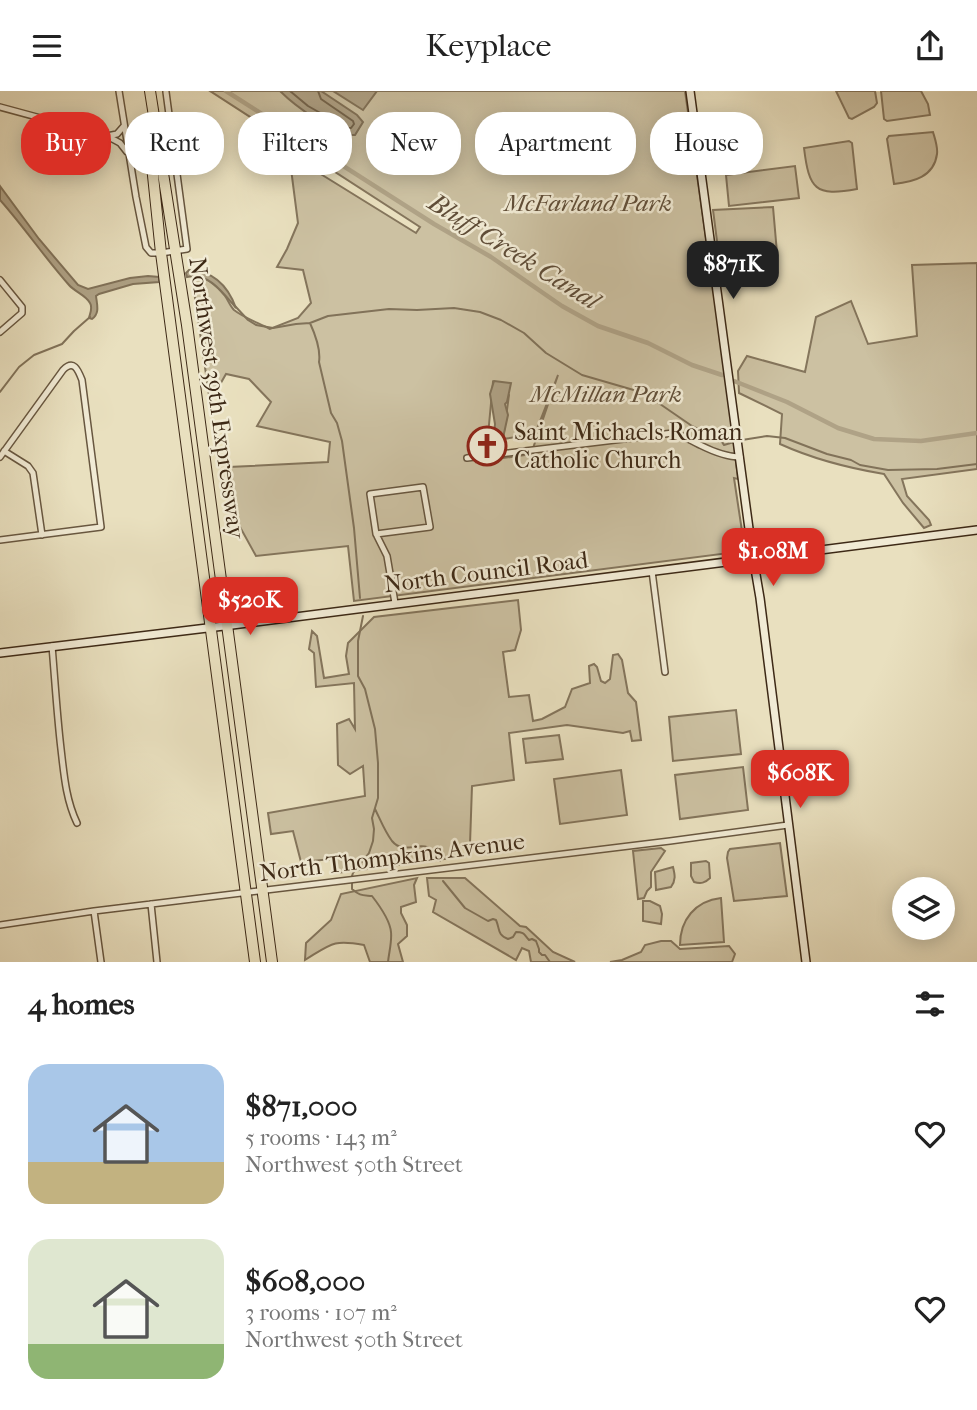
<!DOCTYPE html>
<html lang="en">
<head>
<meta charset="utf-8">
<style>
	body { margin:0; font-family:"IM FELL French Canon",serif; background:#f2f2f2; color:#222; height:100vh; display:flex; flex-direction:column; font-size:26px; white-space:nowrap }
	* { box-sizing:border-box; margin:0 }
	p { font-size:23px; color:#767676 }
	.icon { flex:none; width:38px; height:38px; fill:none; stroke:currentColor; stroke-width:2; stroke-linecap:round; stroke-linejoin:round }
	.map { position:relative; height:871px; overflow:hidden }
	.details { display:flex; flex-direction:column; background:#fff; flex:1 }
	.details>* { flex:none }
	.guide { position:absolute; left:21px; top:21px; width:936px; height:63px; display:flex; gap:14px }
	.tools { position:absolute; left:892px; top:786px; display:grid; gap:14px }
	.tools a { display:grid; place-items:center; width:63px; height:63px; border-radius:50%; background:#fff; box-shadow:0 4px 18px #0003; font-size:35px }
	.price { position:absolute; translate:-50% -60px; padding:0 16px; border-radius:14px; background:#d93025; color:#fff; font-size:23px; line-height:46px; filter:drop-shadow(0 2px 4px #0008) }
	.price::after { content:''; position:absolute; left:50%; top:42px; width:21px; height:16px; margin-left:-10px; background:inherit; clip-path:polygon(0 0,100% 0,50% 100%) }
	.price.active { background:#222; color:#fff }
	ul { padding:0; list-style:none }
	li { display:flex; align-items:center; gap:21px; height:175px; padding:0 28px }
	li span { display:grid; place-items:center; flex:none; width:196px; height:140px; border-radius:21px; color:#555 }
	li>.icon { margin-inline-start:auto }
	span .icon { width:84px; height:84px; fill:#fffc; stroke-width:1 }
	li b { font-size:30px }
	h2 { display:flex; justify-content:space-between; align-items:center; height:84px; padding:0 28px; font-size:30px }
	.pill { padding:0 24px; border-radius:28px; background:#fff; box-shadow:0 4px 18px #0003; font-size:24px; line-height:63px }
	.pill.active { background:#d93025; color:#fff }
	header { display:flex; justify-content:space-between; align-items:center; height:91px; padding:0 28px; background:#fff; font-size:32px; font-weight:600 }
	.map>svg:first-child { display:block }
	.green { fill:#ccc1a2; stroke:#84755c; stroke-width:2; fill-rule:evenodd }
	.water { fill:#afa286; stroke:#817259; stroke-width:2 }
	.lines { fill:none; stroke-linecap:round; stroke-linejoin:round }
	.shore { stroke:#76664e; stroke-width:2 }
	.stream { stroke:#817259; stroke-width:2 }
	.canal { stroke:#afa286; stroke-width:4.5 }
	.street-casing { stroke:#685740; stroke-width:8 }
	.secondary-casing { stroke:#3d2916; stroke-width:10 }
	.highway-casing { stroke:#3d2916; stroke-width:12 }
	.street { stroke:#f1ebd5; stroke-width:5 }
	.secondary { stroke:#f1ebd5; stroke-width:7 }
	.highway { stroke:#e9e0bf; stroke-width:10 }
	.labels { text-anchor:middle; stroke-width:5; stroke-linejoin:round; paint-order:stroke }
	.park-label { font-size:24px; font-style:italic; fill:#614f39; stroke:#f1ebd5 }
	.street-label { font-size:24px; fill:#3d2916; stroke:#f1ebd5 }
	.poi-label { font-size:24px; fill:#3d2916; stroke:#f1ebd5; text-anchor:start }
	.water-label { font-size:26px; font-style:italic; fill:#5f4d38; stroke:#f1ebd5 }
</style>
</head>
<body>
<header><svg class="icon" aria-label="menu" viewBox="0 0 24 24"><path d="M4 6h16M4 12h16M4 18h16"/></svg>Keyplace<svg class="icon" aria-label="share" viewBox="0 0 24 24"><path d="M12 15V3M7 8l5-5 5 5M5 13v7h14v-7"/></svg></header>
<div class="map">
<svg width="977" height="871" viewBox="0 0 977 871">
	<rect width="100%" height="100%" fill="#e9e0bf"/>
	<filter id="stains"><feTurbulence type="fractalNoise" baseFrequency=".00286" numOctaves="4"/><feColorMatrix values="0 0 0 0 .2 0 0 0 0 .09 0 0 0 0 .02 0 0 0 .5 -.17"/></filter>
	<radialGradient id="worn" r=".72"><stop offset=".6" stop-color="#630" stop-opacity="0"/><stop offset="1" stop-color="#630" stop-opacity=".3"/></radialGradient>
	<path class="green" d="M 210,0 L 685,0 L 728,301 L 738,388 L 734,387 L 745,460 L 354,510 L 348,455 L 256,465 L 229,416 L 229,376 L 328,371 L 330,351 L 257,335 L 271,311 L 249,288 L 226,283 L 210,311 L 192,186 C 204,183 217,195 225,205 C 228,209 230,215 234,219 C 244,227 259,232 270,238 L 298,227 L 311,212 L 303,179 L 277,176 L 287,158 L 298,132 L 290,70 L 298,69 L 416,142 L 420,136 ZM 558,284 L 531,363 L 477,371 L 487,355 L 493,291 L 509,304 L 503,348 L 535,343 Z
		M 836,0 L 875,0 L 877,12 L 874,16 L 852,28 L 849,27 Z
		M 881,0 L 921,0 L 928,13 L 930,24 L 887,30 L 884,28 Z
		M 933,41 C 935,48 938,56 937,63 C 934,86 913,91 894,93 L 887,48 L 889,45 Z
		M 849,50 L 852,52 L 857,98 C 815,106 809,98 804,57 Z
		M 795,75 L 799,107 L 729,115 L 726,84 Z
		M 773,116 L 777,162 L 732,168 L 730,161 L 718,158 L 713,119 Z
		M 977,172 L 977,378 L 902,388 L 907,405 L 929,429 L 931,434 L 924,437 L 903,412 L 884,383 C 848,377 813,368 780,353 L 782,323 L 739,302 L 738,280 L 747,265 L 805,281 L 816,226 L 851,210 L 868,253 L 917,245 L 912,174 Z
		M 518,509 L 521,539 L 515,559 L 503,561 L 509,606 L 529,604 L 533,630 L 542,628 L 565,616 L 572,598 L 590,592 L 589,575 L 594,573 L 597,576 L 601,590 L 605,592 L 610,588 L 613,564 L 618,563 L 622,569 L 628,602 L 636,611 L 641,649 L 632,650 L 630,640 L 623,642 L 567,634 L 509,642 L 514,689 L 472,695 L 470,753 L 460,756 L 459,766 L 337,782 L 332,768 L 301,771 L 293,740 L 271,743 L 268,722 L 365,705 L 363,675 L 350,683 L 338,674 L 337,633 L 349,628 L 355,638 L 354,592 L 316,596 L 314,562 L 309,558 L 312,540 L 317,545 L 324,587 L 349,583 L 346,565 L 348,552 L 374,526 Z
		M 736,619 L 741,663 L 673,670 L 669,626 Z
		M 559,644 L 563,668 L 526,672 L 523,648 Z
		M 743,676 L 748,719 L 680,728 L 675,684 Z
		M 621,679 L 627,724 L 560,733 L 554,688 Z
		M 780,752 L 787,805 L 734,810 L 727,767 L 728,761 L 730,758 Z
		M 661,757 L 665,760 L 651,781 L 651,796 L 647,800 L 644,807 L 638,808 L 633,760 Z
		M 706,770 L 709,772 L 710,787 C 705,792 701,793 694,791 L 691,785 L 691,772 Z
		M 673,776 C 675,784 676,789 671,796 L 656,799 L 655,781 Z
		M 417,787 L 414,794 L 416,811 L 401,816 L 401,822 L 407,834 L 407,845 L 398,853 L 403,871 L 370,871 L 364,854 C 333,848 331,853 305,869 L 306,852 L 331,829 L 341,803 Z
		M 427,787 L 465,787 L 520,835 L 526,836 L 553,861 L 575,871 L 531,871 L 529,860 L 522,857 L 516,869 L 433,821 L 436,809 L 429,805 Z
		M 721,807 L 724,851 L 680,854 C 680,829 695,810 721,807 Z
		M 643,810 L 650,810 L 660,815 L 662,823 L 661,833 L 643,830 Z
		M 661,850 L 671,850 L 680,858 L 729,855 L 735,863 L 732,871 L 610,871 L 622,869 L 641,861 L 645,854 Z"/>
	<path class="water" d="M 280,0 L 321,0 L 357,24 L 363,31 L 355,44 C 336,46 293,13 280,0 Z
		M 333,0 L 377,0 L 363,19 Z
		M 0,95 L 39,148 L 78,194 L 88,198 L 130,187 L 148,185 L 159,186 L 159,191 L 133,193 L 99,203 L 96,205 C 97,214 100,222 92,228 L 89,227 C 90,222 93,217 90,212 C 86,204 75,201 69,194 C 45,167 24,136 0,109 Z
		M 189,179 C 214,180 228,195 236,217 C 223,202 209,181 187,186 L 186,182 Z
		M 494,290 L 511,292 L 507,311 L 505,313 L 508,324 L 501,356 L 494,357 L 493,354 L 495,333 L 490,303 Z"/>
	<g class="lines">
		<path class="shore" d="M 290,0 L 308,15 L 347,37 L 351,37 L 354,33 L 353,30 L 321,8 L 318,0"/>
		<path class="stream" d="M 235,215 L 248,229 L 256,234 L 273,237 L 296,233 L 310,232 L 328,225 L 389,218 L 417,219 L 454,217 L 480,221 L 501,229 L 524,242 L 546,262 L 582,284 L 644,302 L 692,335 L 704,341 L 712,344 C 715,349 721,348 724,354 L 734,351
			M 310,232 C 315,243 321,258 319,271 L 331,322 L 337,332 L 342,350 L 354,437 L 360,507
			M 0,301 L 19,276 L 34,264 L 62,253 L 74,240 L 90,226
			M 742,349 L 767,345 L 785,347 L 827,363 L 851,369 L 860,374 L 888,379 L 937,378 L 977,373
			M 375,718 C 380,728 385,741 392,750 C 407,768 427,740 440,770
			M 352,785 L 353,782 L 369,762 L 373,750 L 374,738 L 372,727 L 378,707 L 378,672 L 375,638 L 365,598 L 358,585 L 358,550 L 363,525
			M 443,790 L 465,817 L 488,830 L 493,828 L 496,829 C 500,838 497,844 508,848 L 513,846 L 516,841 C 525,841 524,844 529,849 L 532,848 L 536,850 L 539,858 L 539,861 L 542,864 L 545,864 L 550,871
			M 352,792 L 352,798 C 360,805 362,804 372,805 C 379,814 390,830 391,841 C 392,851 389,861 388,871"/>
		<path class="canal" d="M 226,0 L 434,133 L 491,166 L 562,215 L 598,235 L 648,252 L 692,274 L 722,284
			M 734,290 L 787,311 L 838,337 L 874,348 L 921,350 L 977,342"/>
		<defs>
			<path id="street" d="M 119,0 L 136,106 L 146,156 L 151,162 L 161,162 L 187,158 L 166,1
				M 0,16 L 107,45 L 120,52 L 127,61
				M 107,45 L 117,43 L 124,35
				M 0,189 L 22,216 L 22,222 L 0,241
				M 4,360 L 28,375 L 33,382 L 42,444
				M 0,366 L 63,279 C 74,268 78,279 82,289 L 101,436 L 0,449
				M 467,367 L 673,342 C 683,344 691,350 700,354 C 712,360 727,366 740,366
				M 376,443 L 430,436 L 423,396 L 370,403 L 376,443 L 387,465 L 395,512
				M 652,480 L 665,581
				M 52,555 C 55,590 57,624 61,658 C 64,684 66,709 77,732
				M 151,813 L 157,871
				M 94,820 L 101,871
				M 0,834 L 94,820 L 670,750 L 788,734"/>
			<path id="secondary" d="M 690,0 L 752,460 L 760,507 L 806,871
				M 0,562 L 232,534 L 977,439"/>
			<path id="highway" d="M 150,0 L 187,234 L 272,871
				M 149,46 L 161,162 L 255,871"/>
		</defs>
		<use href="#street" class="street-casing"/>
		<use href="#secondary" class="secondary-casing"/>
		<use href="#highway" class="highway-casing"/>
		<use href="#street" class="street"/>
		<use href="#secondary" class="secondary"/>
		<use href="#highway" class="highway"/>
	</g>
	<defs>
		<symbol id="church-ring" viewBox="-11 -11 22 22"><circle r="9.5" fill="#f1ebd5" stroke="#8f2418" stroke-width="1.5"/><path d="M-1.2-6h2.4v3.5h3.3v2.4h-3.3V6h-2.4V-.1h-3.3v-2.4h3.3Z" fill="#8f2418"/></symbol>
	</defs>
	<g fill-rule="evenodd">
		<use href="#church-ring" x="465" y="333" width="44" height="44"/>
	</g>
	<g class="labels">
		<g class="park-label">
			<text x="588" y="120">McFarland Park</text>
			<text x="606" y="311">McMillan Park</text>
		</g>
		<g class="street-label">
			<text transform="translate(217 307) rotate(82)" y="8">Northwest 39th Expressway</text>
			<text transform="translate(486 481) rotate(-7)" y="8">North Council Road</text>
			<text transform="translate(392 766) rotate(-7)" y="8">North Thompkins Avenue</text>
		</g>
		<g class="poi-label">
			<text x="514" y="349">Saint Michaels Roman<tspan x="514" dy="28">Catholic Church</tspan></text>
		</g>
		<g class="water-label">
			<text transform="translate(514 160) rotate(32)" y="9">Bluff Creek Canal</text>
		</g>
	</g>
	<rect width="100%" height="100%" filter="url(#stains)"/>
	<rect width="100%" height="100%" fill="url(#worn)"/>
</svg>
<div class="tools">
<a><svg class="icon" aria-label="layers" viewBox="0 0 24 24"><path d="M12 4l9 5-9 5-9-5zM3 14l9 5 9-5"/></svg></a>
</div>
<b class="price active" style="left:733px;top:210px">$871K</b>
<b class="price" style="left:773px;top:497px">$1.08M</b>
<b class="price" style="left:250px;top:546px">$520K</b>
<b class="price" style="left:800px;top:719px">$608K</b>
<div class="guide">
<a class="pill active">Buy</a>
<a class="pill">Rent</a>
<a class="pill">Filters</a>
<a class="pill">New</a>
<a class="pill">Apartment</a>
<a class="pill">House</a>
</div>
</div>
<section class="details">
<h2>4 homes<svg class="icon" aria-label="filters" viewBox="0 0 24 24"><path d="M4 7h16M4 17h16"/><circle cx="9" cy="7" r="2"/><circle cx="15" cy="17" r="2"/></svg></h2>
<ul>
<li><span style="background:linear-gradient(#a9c7e8 70%,#c2b280 0)"><svg class="icon" aria-label="home" viewBox="0 0 24 24"><path d="M3 11l9-7 9 7M6 9v11h12V9"/></svg></span><div><b>$871,000</b><p>5 rooms · 143 m²</p><p>Northwest 50th Street</p></div><svg class="icon" aria-label="heart" viewBox="0 0 24 24"><path d="M12 20l-8-8c-3-5 5-10 8-4 3-6 11-1 8 4z"/></svg></li>
<li><span style="background:linear-gradient(#dfe7d0 75%,#8fb573 0)"><svg class="icon" aria-label="home" viewBox="0 0 24 24"><path d="M3 11l9-7 9 7M6 9v11h12V9"/></svg></span><div><b>$608,000</b><p>3 rooms · 107 m²</p><p>Northwest 50th Street</p></div><svg class="icon" aria-label="heart" viewBox="0 0 24 24"><path d="M12 20l-8-8c-3-5 5-10 8-4 3-6 11-1 8 4z"/></svg></li>
</ul>
</section>
</body>
</html>
